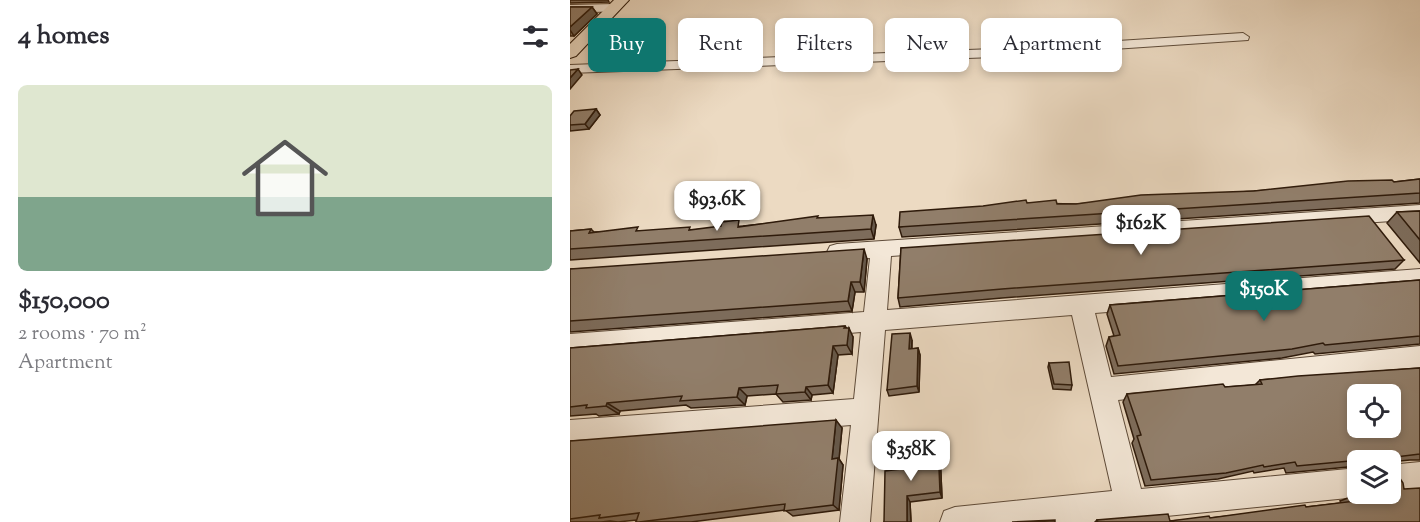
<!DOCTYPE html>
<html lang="en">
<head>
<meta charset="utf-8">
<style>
	body { margin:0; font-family:"Sorts Mill Goudy",serif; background:#f7f7f7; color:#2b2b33; height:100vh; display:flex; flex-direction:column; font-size:22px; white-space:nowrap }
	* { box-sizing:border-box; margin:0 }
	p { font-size:20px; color:#7c7c81 }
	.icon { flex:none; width:33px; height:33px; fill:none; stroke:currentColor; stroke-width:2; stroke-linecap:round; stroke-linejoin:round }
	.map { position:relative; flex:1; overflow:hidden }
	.details { display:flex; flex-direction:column; background:#fff; width:570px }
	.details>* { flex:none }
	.banner { position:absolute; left:18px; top:18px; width:570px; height:54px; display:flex; gap:12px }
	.tools { position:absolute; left:777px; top:384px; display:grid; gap:12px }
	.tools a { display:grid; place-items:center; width:54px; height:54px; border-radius:9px; background:#fff; box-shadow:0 3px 9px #0003; font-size:30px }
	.price { position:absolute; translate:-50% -51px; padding:0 14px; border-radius:12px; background:#fff; color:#222; font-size:20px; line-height:39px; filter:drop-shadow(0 2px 3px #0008) }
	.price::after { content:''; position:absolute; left:50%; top:36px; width:18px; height:14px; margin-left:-9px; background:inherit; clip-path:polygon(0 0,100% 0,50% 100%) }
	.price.selected { background:#0f766e; color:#fff }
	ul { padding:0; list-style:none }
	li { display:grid; align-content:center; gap:12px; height:318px; padding:0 18px }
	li+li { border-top:2px solid #e1e1e2 }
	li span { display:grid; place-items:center; height:186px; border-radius:9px; color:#555 }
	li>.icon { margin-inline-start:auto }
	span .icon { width:108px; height:108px; fill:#fffc; stroke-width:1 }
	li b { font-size:26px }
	h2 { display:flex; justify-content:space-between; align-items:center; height:72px; padding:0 18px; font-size:26px }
	.pill { padding:0 21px; border-radius:9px; background:#fff; box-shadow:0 3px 9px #0003; font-size:21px; line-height:54px }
	.pill.selected { background:#0f766e; color:#fff }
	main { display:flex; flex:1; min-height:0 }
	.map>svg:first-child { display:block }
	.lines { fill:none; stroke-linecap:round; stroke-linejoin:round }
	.minor-casing { stroke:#5e4b39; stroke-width:2 }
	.major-casing { stroke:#2f1b0b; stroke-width:2 }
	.minor { fill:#f3e7d7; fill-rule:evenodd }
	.major { fill:#ecdac2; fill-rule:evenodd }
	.wall { fill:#7d6c5b; stroke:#2f1b0b; stroke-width:1.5 }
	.shaded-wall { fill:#66584a; stroke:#2f1b0b; stroke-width:1.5 }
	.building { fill:#917e6a; stroke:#2f1b0b; stroke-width:1.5; fill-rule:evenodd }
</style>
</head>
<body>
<main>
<section class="details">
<h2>4 homes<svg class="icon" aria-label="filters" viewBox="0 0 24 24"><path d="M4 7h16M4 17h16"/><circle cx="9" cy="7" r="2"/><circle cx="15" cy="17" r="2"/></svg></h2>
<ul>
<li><span style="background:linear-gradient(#dfe7d0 60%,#7fa58c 0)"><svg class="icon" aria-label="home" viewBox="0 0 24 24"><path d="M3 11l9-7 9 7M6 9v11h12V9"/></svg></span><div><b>$150,000</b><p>2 rooms · 70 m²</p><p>Apartment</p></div></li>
</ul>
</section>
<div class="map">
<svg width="850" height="522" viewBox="0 0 850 522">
	<rect width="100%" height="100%" fill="#ecdac2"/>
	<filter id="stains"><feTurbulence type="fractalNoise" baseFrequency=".00333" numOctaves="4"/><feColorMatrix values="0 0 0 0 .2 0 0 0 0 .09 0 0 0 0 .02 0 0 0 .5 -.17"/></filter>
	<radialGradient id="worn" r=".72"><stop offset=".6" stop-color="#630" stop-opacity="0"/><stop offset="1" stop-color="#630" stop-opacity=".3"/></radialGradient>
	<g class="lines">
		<defs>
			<path id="minor" d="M 44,4 L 50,8 L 48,11 L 0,13 L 0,5 Z
				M 673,33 L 679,37 L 678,40 L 424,57 L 0,73 L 0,65 L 424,49 Z
				M 850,205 L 850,219 L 321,256 L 317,310 L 850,269 L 850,287 L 525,313 L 541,377 L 850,346 L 850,368 L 548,400 L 571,489 L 788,468 L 788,494 L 795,494 L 788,497 L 536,522 L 370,522 L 374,511 L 385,507 L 542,491 L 502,315 L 315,330 L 300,522 L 270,522 L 281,425 L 0,448 L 0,420 L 284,399 L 291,332 L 0,356 L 0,334 L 294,312 L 300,258 L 267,260 L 260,258 L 257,252 L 260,246 L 267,244 Z
				M 850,462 L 850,490 L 820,493 L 820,465 Z"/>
			<path id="major" d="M 44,0 L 59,0 L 6,56 L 0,58 L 0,44 Z"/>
		</defs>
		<use href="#minor" class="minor-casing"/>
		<use href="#major" class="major-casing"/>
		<use href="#minor" class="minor"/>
		<use href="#major" class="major"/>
	</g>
	<path class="wall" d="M 0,0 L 38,0 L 39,2 L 0,3 Z
		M 0,7 L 22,7 L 27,14 L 4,36 L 0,36 Z
		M 26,109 L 30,115 L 19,129 L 0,131 L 0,116 Z
		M 850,179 L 850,203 L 332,237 L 329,227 L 457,203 L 506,204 L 684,191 L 824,182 Z
		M 850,211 L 850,263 L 817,223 L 827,212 Z
		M 249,218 L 306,225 L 304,239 L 0,260 L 0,231 L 21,229 L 24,232 L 122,230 L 173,226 Z
		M 331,248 L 834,260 L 825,269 L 432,298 L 330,307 L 328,298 Z
		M 297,259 L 294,292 L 285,292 L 282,311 L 0,332 L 0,269 Z
		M 850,280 L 850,344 L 745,354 L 743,352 L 712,358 L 544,374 L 536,346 L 539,337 L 544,336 L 537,314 L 540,305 Z
		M 275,326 L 283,337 L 282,354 L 268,355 L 263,393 L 242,395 L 241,400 L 213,402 L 206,394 L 177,396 L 175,405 L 121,408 L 116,405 L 50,411 L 49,414 L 29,416 L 26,414 L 0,416 L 0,348 Z
		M 342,340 L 342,349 L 348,348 L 350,355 L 349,392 L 319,396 L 317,390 Z
		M 479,363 L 502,385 L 501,390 L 483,389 L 478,367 Z
		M 850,368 L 850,460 L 840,460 L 820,462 L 820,460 L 788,460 L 788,466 L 716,473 L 714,468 L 684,473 L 683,471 L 648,479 L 575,486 L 562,443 L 564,439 L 553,402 L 557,394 L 685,385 L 690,380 Z
		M 272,428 L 269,459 L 273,465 L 269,510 L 223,516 L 215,510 L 121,522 L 66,522 L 66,520 L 48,522 L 40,521 L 31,522 L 0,522 L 0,441 Z
		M 368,445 L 370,452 L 372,498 L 340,502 L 341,522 L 314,522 L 339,468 Z
		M 834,489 L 850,522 L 525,522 L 527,520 L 600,521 L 640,518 L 771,503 L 770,501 L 783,496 Z"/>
	<path class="shaded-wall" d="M 22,7 L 27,14 L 4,36 L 0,30 L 0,27 Z
		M 8,69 L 12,75 L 0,89 L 0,78 Z
		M 26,109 L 30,115 L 19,129 L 15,124 Z
		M 303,215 L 306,225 L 304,239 L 301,229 Z
		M 294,249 L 297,259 L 294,292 L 290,282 Z
		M 281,282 L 285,292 L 282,311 L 278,301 Z
		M 275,326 L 278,334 L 279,328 L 283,337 L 282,354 L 277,345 Z
		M 340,333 L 342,340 L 341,356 L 339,349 Z
		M 263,346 L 268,355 L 263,393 L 258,385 Z
		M 348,348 L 350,355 L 349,392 L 347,386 Z
		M 236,387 L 242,395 L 241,400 L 235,392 Z
		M 169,388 L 177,396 L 175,405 L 167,397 Z
		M 37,403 L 50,411 L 49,414 L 36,406 Z
		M 266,420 L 272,428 L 269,459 L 273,465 L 269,510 L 263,505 L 262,459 Z
		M 368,445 L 370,452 L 372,498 L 370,492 Z
		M 337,496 L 340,502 L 341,522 L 337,522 Z"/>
	<path class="building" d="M 0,7 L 22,7 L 0,27 Z
		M 8,69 L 0,78 L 0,70 Z
		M 26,109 L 15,124 L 0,125 L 0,116 L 4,111 Z
		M 850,179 L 850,193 L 329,227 L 330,212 L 413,206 L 456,200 L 457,203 L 486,200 L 487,204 L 506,204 L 571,195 L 684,191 L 778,181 L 822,180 L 824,182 Z
		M 850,211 L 850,240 L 827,212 Z
		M 303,215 L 301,229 L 0,249 L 0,231 L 21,229 L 19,233 L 68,227 L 66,231 L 120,227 L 119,230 L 151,226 L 152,222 L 169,220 L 168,227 L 248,216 L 247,218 Z
		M 799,216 L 834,260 L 432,289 L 328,298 L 331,248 Z
		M 294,249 L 290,282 L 281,282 L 278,301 L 0,321 L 0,269 Z
		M 850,280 L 850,336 L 755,345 L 753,343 L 722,349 L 548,366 L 539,337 L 550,335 L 540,305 Z
		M 275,326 L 274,328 L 279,328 L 277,345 L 263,346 L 258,385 L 236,387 L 235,392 L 206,394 L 208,385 L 169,388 L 167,397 L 110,401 L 112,396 L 37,403 L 36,406 L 16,408 L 17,405 L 0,407 L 0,348 Z
		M 340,333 L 339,349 L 348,348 L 347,386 L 317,390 L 322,334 Z
		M 499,362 L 502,385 L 484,384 L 479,363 Z
		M 850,368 L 850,454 L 817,458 L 819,460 L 802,460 L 801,459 L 727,466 L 725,462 L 694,467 L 693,465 L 656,473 L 581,480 L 567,436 L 571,435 L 557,394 L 653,384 L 655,387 L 692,384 L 690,380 L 728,376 ZM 788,394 L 820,394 L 820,428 L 788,428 Z
		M 266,420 L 262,459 L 268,458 L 263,505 L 214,511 L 215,504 L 69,522 L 66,522 L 69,513 L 29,518 L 30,515 L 0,519 L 0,441 Z
		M 368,445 L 370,492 L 337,496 L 337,522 L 314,522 L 315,471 L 339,468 L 339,448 Z
		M 820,463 L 833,483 L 834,489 L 850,488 L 850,522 L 528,522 L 527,520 L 598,514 L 600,521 L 639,516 L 640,518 L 735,505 L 736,507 L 786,501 L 783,496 L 798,494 L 820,494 Z
		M 485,520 L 485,522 L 442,522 Z"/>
	<rect width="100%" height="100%" filter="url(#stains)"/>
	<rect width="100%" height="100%" fill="url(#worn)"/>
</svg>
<div class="tools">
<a><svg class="icon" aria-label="locate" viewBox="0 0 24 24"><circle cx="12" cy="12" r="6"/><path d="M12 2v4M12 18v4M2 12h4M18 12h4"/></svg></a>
<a><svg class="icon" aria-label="layers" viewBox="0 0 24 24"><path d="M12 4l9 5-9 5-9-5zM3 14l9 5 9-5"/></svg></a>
</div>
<b class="price" style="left:147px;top:232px">$93.6K</b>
<b class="price" style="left:571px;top:256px">$162K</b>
<b class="price selected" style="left:694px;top:322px">$150K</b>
<b class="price" style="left:341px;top:482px">$358K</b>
<div class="banner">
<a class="pill selected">Buy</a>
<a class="pill">Rent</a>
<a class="pill">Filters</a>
<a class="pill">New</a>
<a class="pill">Apartment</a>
</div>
</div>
</main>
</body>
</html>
